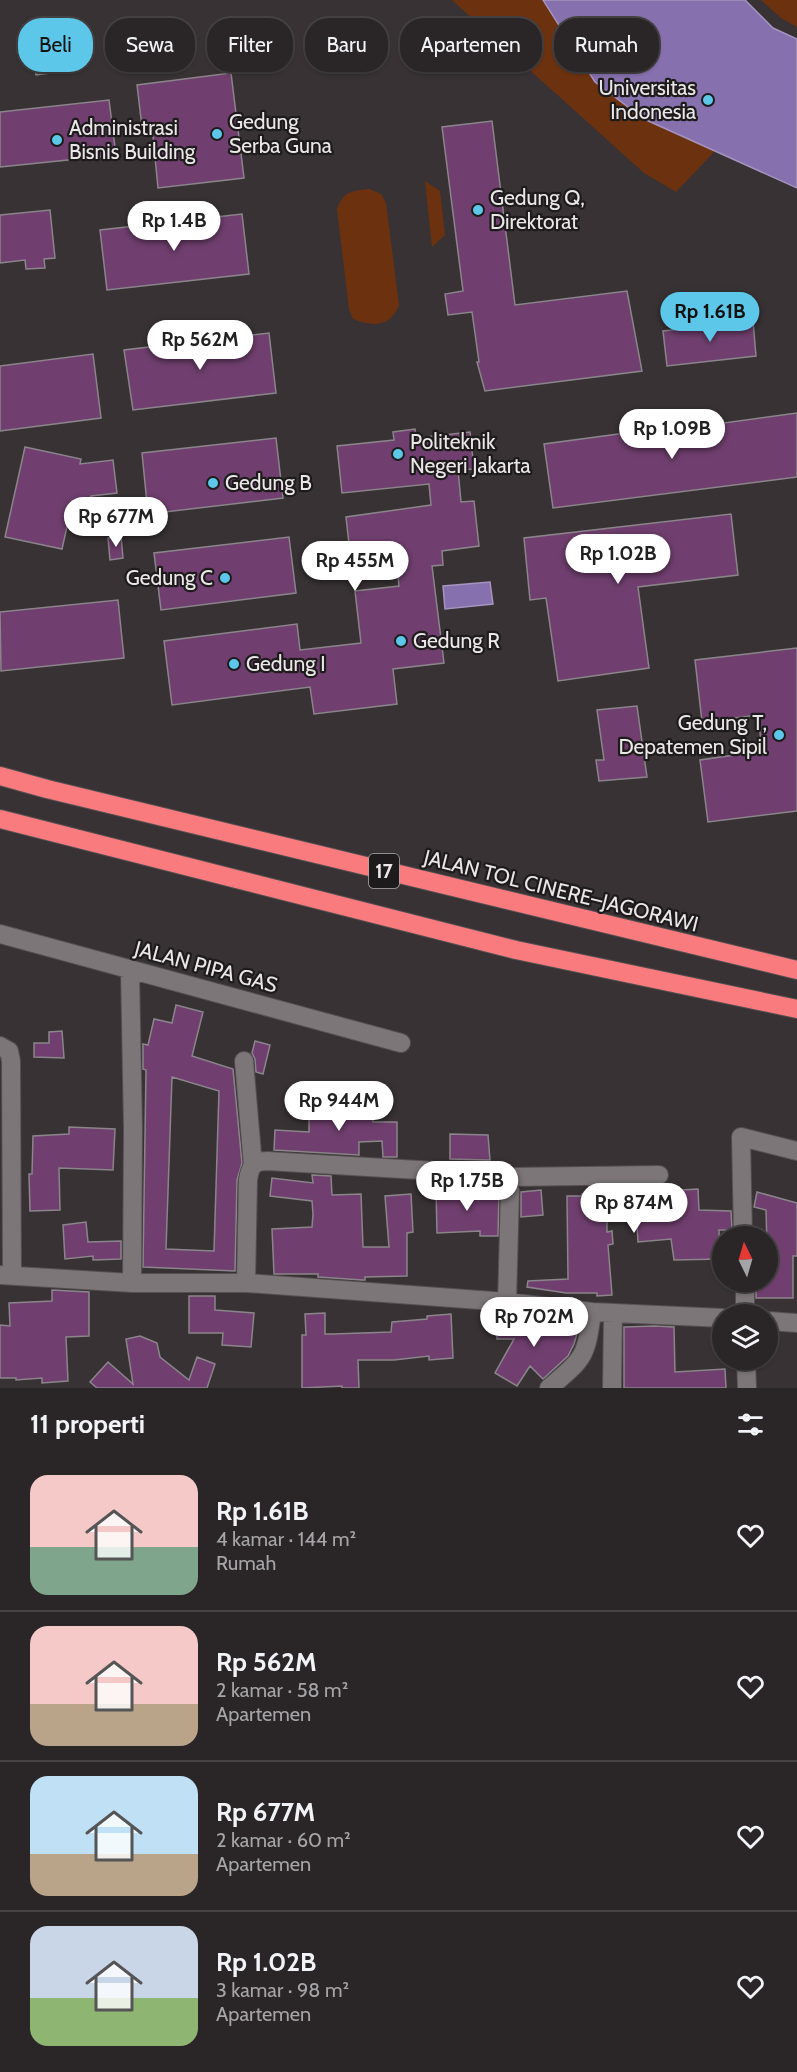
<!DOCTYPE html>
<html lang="id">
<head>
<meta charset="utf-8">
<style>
	body { margin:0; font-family:Cabin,sans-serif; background:#322e2f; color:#f1f3f6; height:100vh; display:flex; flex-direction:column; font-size:22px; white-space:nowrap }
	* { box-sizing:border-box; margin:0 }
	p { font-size:20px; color:#a5a5a7 }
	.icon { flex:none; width:33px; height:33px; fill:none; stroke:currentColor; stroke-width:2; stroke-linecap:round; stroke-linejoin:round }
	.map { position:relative; height:1388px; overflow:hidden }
	.details { display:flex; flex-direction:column; background:#2a2627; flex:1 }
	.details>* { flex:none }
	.banner { position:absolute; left:18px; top:18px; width:762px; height:54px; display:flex; gap:12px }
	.needle { width:39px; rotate:355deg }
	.buttons { position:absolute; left:712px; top:1226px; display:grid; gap:12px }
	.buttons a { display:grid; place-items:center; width:66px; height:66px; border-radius:50%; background:#2a2627; box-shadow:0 2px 4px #0004,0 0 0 2px #464344; font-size:30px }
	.price { position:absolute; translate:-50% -51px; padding:0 14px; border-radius:21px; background:#fff; color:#222; font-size:20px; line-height:39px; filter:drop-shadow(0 2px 3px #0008) }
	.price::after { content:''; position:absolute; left:50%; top:36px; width:18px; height:14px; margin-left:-9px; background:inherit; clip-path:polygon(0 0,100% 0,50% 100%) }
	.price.selected { background:#5cc7e8; color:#111 }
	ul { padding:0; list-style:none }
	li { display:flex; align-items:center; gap:18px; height:150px; padding:0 30px }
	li+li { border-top:2px solid #464344 }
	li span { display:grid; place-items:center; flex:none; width:168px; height:120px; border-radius:18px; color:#555 }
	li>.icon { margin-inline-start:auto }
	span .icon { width:72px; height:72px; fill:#fffc; stroke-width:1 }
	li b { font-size:26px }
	h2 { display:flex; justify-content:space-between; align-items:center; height:72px; padding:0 30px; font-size:26px }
	.tag { padding:0 21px; border-radius:24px; background:#2a2627; box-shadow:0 2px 4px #0004,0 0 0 2px #464344; font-size:21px; line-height:54px }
	.tag.selected { background:#5cc7e8; color:#111 }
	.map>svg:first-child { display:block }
	.green { fill:#6c320f }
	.water { fill:#8770ae; stroke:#a594bf; stroke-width:1.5 }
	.building { fill:#703f6f; stroke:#8a858a; stroke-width:1.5; fill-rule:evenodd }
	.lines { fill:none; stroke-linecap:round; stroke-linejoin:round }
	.minor-casing { stroke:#554f51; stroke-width:20 }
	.highway-casing { stroke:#554f51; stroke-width:20 }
	.minor { stroke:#7d7678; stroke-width:18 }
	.highway { stroke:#f97b7d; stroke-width:18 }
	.poi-dot { fill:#5cc7e8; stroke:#1e1b1c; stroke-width:2 }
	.labels { text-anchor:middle; stroke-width:4.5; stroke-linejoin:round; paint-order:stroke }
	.shield { fill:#1e1b1c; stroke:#aeaaab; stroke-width:1.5 }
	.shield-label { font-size:20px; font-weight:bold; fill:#ebe7e8 }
	.poi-label { font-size:21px; fill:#ebe7e8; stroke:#1e1b1c; text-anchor:start }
	.street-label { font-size:21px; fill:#ebe7e8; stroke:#1e1b1c }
</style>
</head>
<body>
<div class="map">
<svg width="797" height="1388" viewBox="0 0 797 1388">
	<rect width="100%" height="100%" fill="#383234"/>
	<path class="green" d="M 452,0 L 543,0 L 595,82 L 644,119 L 715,151 L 676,192 L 644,173 Z
		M 761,0 L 797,0 L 797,27 L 781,18 Z
		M 425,181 L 440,191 L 445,235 L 432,247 Z
		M 369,189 L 381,194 L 386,203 L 399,305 C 391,327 372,327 353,319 L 349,309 L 337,209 C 344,191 351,191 369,189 Z"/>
	<path class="water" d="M 543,0 L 745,0 L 773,28 L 797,39 L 797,188 L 644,119 L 595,82 Z
		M 490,582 L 493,604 L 445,609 L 443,586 Z"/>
	<path class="building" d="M 261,28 L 264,47 L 258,47 L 258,50 L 223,56 L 219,35 Z
		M 62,56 L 64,71 L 36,75 L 34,60 Z
		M 231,73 L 244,178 L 158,188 L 152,126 L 142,127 L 137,85 Z
		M 109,100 L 116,155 L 0,167 L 0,112 Z
		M 492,121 L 515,305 L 627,291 L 642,371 L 485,391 L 477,362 L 479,362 L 472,312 L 448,315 L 445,294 L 463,291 L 442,127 Z
		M 50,210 L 55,258 L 44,259 L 45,268 L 26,269 L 25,260 L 0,263 L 0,215 Z
		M 242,214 L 249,274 L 107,290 L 100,230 Z
		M 753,321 L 756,356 L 667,366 L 663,331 Z
		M 269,333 L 276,393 L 133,410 L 124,350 Z
		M 93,354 L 101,418 L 0,431 L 0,366 Z
		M 797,413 L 797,477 L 553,508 L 544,444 L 723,420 L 724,423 Z
		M 415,429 L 416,438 L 470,432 L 474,469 L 458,470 L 461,502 L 474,501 L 479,546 L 442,551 L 443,565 L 432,566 L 444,663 L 393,669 L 397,704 L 314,714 L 310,687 L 172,705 L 164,641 L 297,624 L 300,650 L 361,643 L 355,591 L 399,586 L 396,556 L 351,562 L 346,517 L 431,505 L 429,484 L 342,493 L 337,446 L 394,440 L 393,432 Z
		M 276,438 L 283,498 L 148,514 L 142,453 Z
		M 25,447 L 81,459 L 80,464 L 113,460 L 117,493 L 91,496 L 87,516 L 70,513 L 62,549 L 5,537 Z
		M 731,514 L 738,575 L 638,587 L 649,668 L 558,681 L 546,598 L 530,600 L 524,538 Z
		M 121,536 L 123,558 L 110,560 L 108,538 Z
		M 289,537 L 296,593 L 161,610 L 154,553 Z
		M 118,600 L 124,658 L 1,671 L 0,612 Z
		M 797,648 L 797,811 L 708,822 L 700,760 L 762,751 L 758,715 L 702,722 L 695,660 Z
		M 637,706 L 647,777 L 599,781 L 596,760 L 604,760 L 597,710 Z
		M 176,1005 L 203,1012 L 192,1056 L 233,1069 L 242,1163 L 237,1180 L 235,1271 L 143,1267 L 146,1070 L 143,1069 L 143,1044 L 148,1045 L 154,1019 L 172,1023 ZM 172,1077 L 219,1091 L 214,1251 L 166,1249 Z
		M 62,1031 L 64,1058 L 34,1057 L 34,1043 L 49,1043 L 49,1032 Z
		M 255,1041 L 270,1045 L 263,1074 L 256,1072 L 255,1059 L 252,1053 Z
		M 335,1102 L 335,1110 L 373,1109 L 373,1122 L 397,1122 L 397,1157 L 383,1157 L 382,1141 L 359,1142 L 359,1155 L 274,1150 L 275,1130 L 309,1132 L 309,1103 Z
		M 69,1127 L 115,1129 L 113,1170 L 59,1168 L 60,1210 L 30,1211 L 29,1174 L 32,1174 L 33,1136 L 69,1134 Z
		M 450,1134 L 488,1135 L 490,1160 L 450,1159 Z
		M 312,1175 L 331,1176 L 332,1195 L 361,1194 L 363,1247 L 389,1247 L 385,1196 L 411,1194 L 413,1232 L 407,1233 L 407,1276 L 365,1277 L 365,1280 L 362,1280 L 318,1277 L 318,1274 L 274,1274 L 272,1229 L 312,1227 L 313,1214 L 312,1201 L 270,1196 L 272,1178 L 313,1183 Z
		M 623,1187 L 636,1187 L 642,1188 L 642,1190 L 682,1198 L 681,1190 L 698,1189 L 699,1210 L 731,1211 L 732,1230 L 719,1230 L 720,1259 L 674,1260 L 671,1239 L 638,1242 L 636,1207 L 607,1201 L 607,1232 L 612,1231 L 613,1244 L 608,1245 L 612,1295 L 597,1296 L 597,1293 L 566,1293 L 527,1287 L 528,1281 L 568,1279 L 567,1196 L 582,1196 L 582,1194 L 622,1192 Z
		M 462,1189 L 462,1194 L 499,1193 L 498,1236 L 480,1236 L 480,1231 L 437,1233 L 436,1190 Z
		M 541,1190 L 543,1215 L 521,1217 L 521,1192 Z
		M 757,1192 L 797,1203 L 797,1256 L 793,1256 L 793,1298 L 756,1298 L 756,1281 L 768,1281 L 766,1210 L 754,1207 Z
		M 86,1222 L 88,1242 L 121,1241 L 121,1259 L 93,1260 L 93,1256 L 65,1259 L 63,1225 Z
		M 52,1290 L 89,1292 L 89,1336 L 66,1337 L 68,1381 L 42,1383 L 42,1378 L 16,1380 L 16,1378 L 0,1378 L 0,1325 L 10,1326 L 9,1303 L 52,1301 Z
		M 189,1296 L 215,1296 L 215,1310 L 254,1313 L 251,1347 L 222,1345 L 223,1333 L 189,1333 Z
		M 325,1313 L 325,1334 L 333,1334 L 391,1332 L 392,1322 L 427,1319 L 427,1316 L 451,1314 L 453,1358 L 429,1360 L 429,1356 L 394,1360 L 358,1360 L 359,1388 L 342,1388 L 342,1386 L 302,1388 L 302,1335 L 306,1335 L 305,1314 Z
		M 497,1317 L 521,1318 L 520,1322 L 542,1336 L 550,1318 L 568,1326 L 569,1323 L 579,1327 L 574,1344 L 568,1356 L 543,1379 L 530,1366 L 517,1386 L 495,1373 L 514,1339 L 497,1339 Z
		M 654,1326 L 674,1327 L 675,1372 L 725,1369 L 726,1388 L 624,1388 L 624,1327 Z
		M 140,1336 L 157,1343 L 160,1357 L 189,1380 L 197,1357 L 215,1364 L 207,1388 L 97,1388 L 90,1382 L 108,1362 L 133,1384 L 126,1339 Z"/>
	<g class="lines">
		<defs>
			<path id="minor" d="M 0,934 L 401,1043
				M 130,970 L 133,1129 L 132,1283
				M 0,1046 L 9,1051 L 11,1061 L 12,1276
				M 244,1061 L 253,1165
				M 504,1177 L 659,1175
				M 743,1236 L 741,1137 L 797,1151
				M 0,1275 L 132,1283 L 246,1283 L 507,1302 L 592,1312 L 723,1318
				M 745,1281 L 745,1314
				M 246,1283 L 248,1180 C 250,1167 253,1161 267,1161 L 486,1174 L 506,1178 L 510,1191 L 507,1302
				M 768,1321 L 797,1323
				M 746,1359 L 747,1388
				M 549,1388 C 584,1358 586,1358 592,1312
				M 612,1388 L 613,1313"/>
			<path id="highway" d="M 0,776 L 47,789 L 797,970
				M 0,819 L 516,950 L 797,1009"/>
		</defs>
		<use href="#minor" class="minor-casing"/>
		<use href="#highway" class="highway-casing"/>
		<use href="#minor" class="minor"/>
		<use href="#highway" class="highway"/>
	</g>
	<g class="poi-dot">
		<circle cx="708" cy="100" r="6"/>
		<circle cx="217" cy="134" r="6"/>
		<circle cx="57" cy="140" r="6"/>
		<circle cx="478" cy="210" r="6"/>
		<circle cx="398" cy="454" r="6"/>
		<circle cx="213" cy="483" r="6"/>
		<circle cx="225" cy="578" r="6"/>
		<circle cx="401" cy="641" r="6"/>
		<circle cx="234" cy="664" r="6"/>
		<circle cx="779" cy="735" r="6"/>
	</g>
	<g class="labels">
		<rect class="shield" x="369" y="854" width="30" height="34" rx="4.5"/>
		<g class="shield-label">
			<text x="384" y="878">17</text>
		</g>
		<g class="poi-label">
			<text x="696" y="95" text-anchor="end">Universitas<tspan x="696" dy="24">Indonesia</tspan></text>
			<text x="229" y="129">Gedung<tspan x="229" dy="24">Serba Guna</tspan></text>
			<text x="69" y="135">Administrasi<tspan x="69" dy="24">Bisnis Building</tspan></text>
			<text x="490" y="205">Gedung Q,<tspan x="490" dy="24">Direktorat</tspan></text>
			<text x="410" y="449">Politeknik<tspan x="410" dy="24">Negeri Jakarta</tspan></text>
			<text x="225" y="490">Gedung B</text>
			<text x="213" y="585" text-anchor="end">Gedung C</text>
			<text x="413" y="648">Gedung R</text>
			<text x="246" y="671">Gedung I</text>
			<text x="767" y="730" text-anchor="end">Gedung T,<tspan x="767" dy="24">Depatemen Sipil</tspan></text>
		</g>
		<g class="street-label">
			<text transform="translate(561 891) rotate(14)" y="7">JALAN TOL CINERE–JAGORAWI</text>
			<text transform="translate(206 967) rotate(15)" y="7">JALAN PIPA GAS</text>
		</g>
	</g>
</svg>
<div class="buttons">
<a><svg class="needle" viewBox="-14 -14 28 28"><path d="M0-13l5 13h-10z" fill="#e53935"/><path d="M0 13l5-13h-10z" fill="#a5a5a7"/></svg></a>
<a><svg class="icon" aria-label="layers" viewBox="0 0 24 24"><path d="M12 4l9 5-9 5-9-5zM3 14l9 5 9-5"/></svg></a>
</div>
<b class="price" style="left:174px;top:252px">Rp 1.4B</b>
<b class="price selected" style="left:710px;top:343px">Rp 1.61B</b>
<b class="price" style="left:200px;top:371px">Rp 562M</b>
<b class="price" style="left:672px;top:460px">Rp 1.09B</b>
<b class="price" style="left:116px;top:548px">Rp 677M</b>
<b class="price" style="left:618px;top:585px">Rp 1.02B</b>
<b class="price" style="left:355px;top:592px">Rp 455M</b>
<b class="price" style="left:339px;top:1132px">Rp 944M</b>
<b class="price" style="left:467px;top:1212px">Rp 1.75B</b>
<b class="price" style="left:634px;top:1234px">Rp 874M</b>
<b class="price" style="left:534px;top:1348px">Rp 702M</b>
<div class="banner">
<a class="tag selected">Beli</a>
<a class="tag">Sewa</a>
<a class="tag">Filter</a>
<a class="tag">Baru</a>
<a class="tag">Apartemen</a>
<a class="tag">Rumah</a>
</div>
</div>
<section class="details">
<h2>11 properti<svg class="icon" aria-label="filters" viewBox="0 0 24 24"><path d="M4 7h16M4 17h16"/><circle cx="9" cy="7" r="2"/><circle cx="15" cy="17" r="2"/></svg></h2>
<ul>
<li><span style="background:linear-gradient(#f6c9c9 60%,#7fa58c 0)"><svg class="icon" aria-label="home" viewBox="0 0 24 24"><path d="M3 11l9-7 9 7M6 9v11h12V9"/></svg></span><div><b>Rp 1.61B</b><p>4 kamar · 144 m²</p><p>Rumah</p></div><svg class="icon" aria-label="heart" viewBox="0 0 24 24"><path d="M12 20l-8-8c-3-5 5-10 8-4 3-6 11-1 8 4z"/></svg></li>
<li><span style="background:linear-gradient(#f6c9c9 65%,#b9a48a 0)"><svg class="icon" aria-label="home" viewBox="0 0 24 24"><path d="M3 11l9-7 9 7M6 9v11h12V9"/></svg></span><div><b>Rp 562M</b><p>2 kamar · 58 m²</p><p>Apartemen</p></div><svg class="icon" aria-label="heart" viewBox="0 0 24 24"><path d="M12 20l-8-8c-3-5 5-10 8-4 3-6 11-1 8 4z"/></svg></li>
<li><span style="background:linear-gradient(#bfe0f5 65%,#b9a48a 0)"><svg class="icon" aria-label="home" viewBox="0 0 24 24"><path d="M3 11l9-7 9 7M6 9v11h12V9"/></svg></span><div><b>Rp 677M</b><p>2 kamar · 60 m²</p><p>Apartemen</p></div><svg class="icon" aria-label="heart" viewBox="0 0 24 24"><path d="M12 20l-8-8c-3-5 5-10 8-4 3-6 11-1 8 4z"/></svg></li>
<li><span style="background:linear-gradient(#c9d6e8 60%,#8fb573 0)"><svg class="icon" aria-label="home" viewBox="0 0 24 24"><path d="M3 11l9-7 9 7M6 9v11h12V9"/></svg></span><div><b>Rp 1.02B</b><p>3 kamar · 98 m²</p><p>Apartemen</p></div><svg class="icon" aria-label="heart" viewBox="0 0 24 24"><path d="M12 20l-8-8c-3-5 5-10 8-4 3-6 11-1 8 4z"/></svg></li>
</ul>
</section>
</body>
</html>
